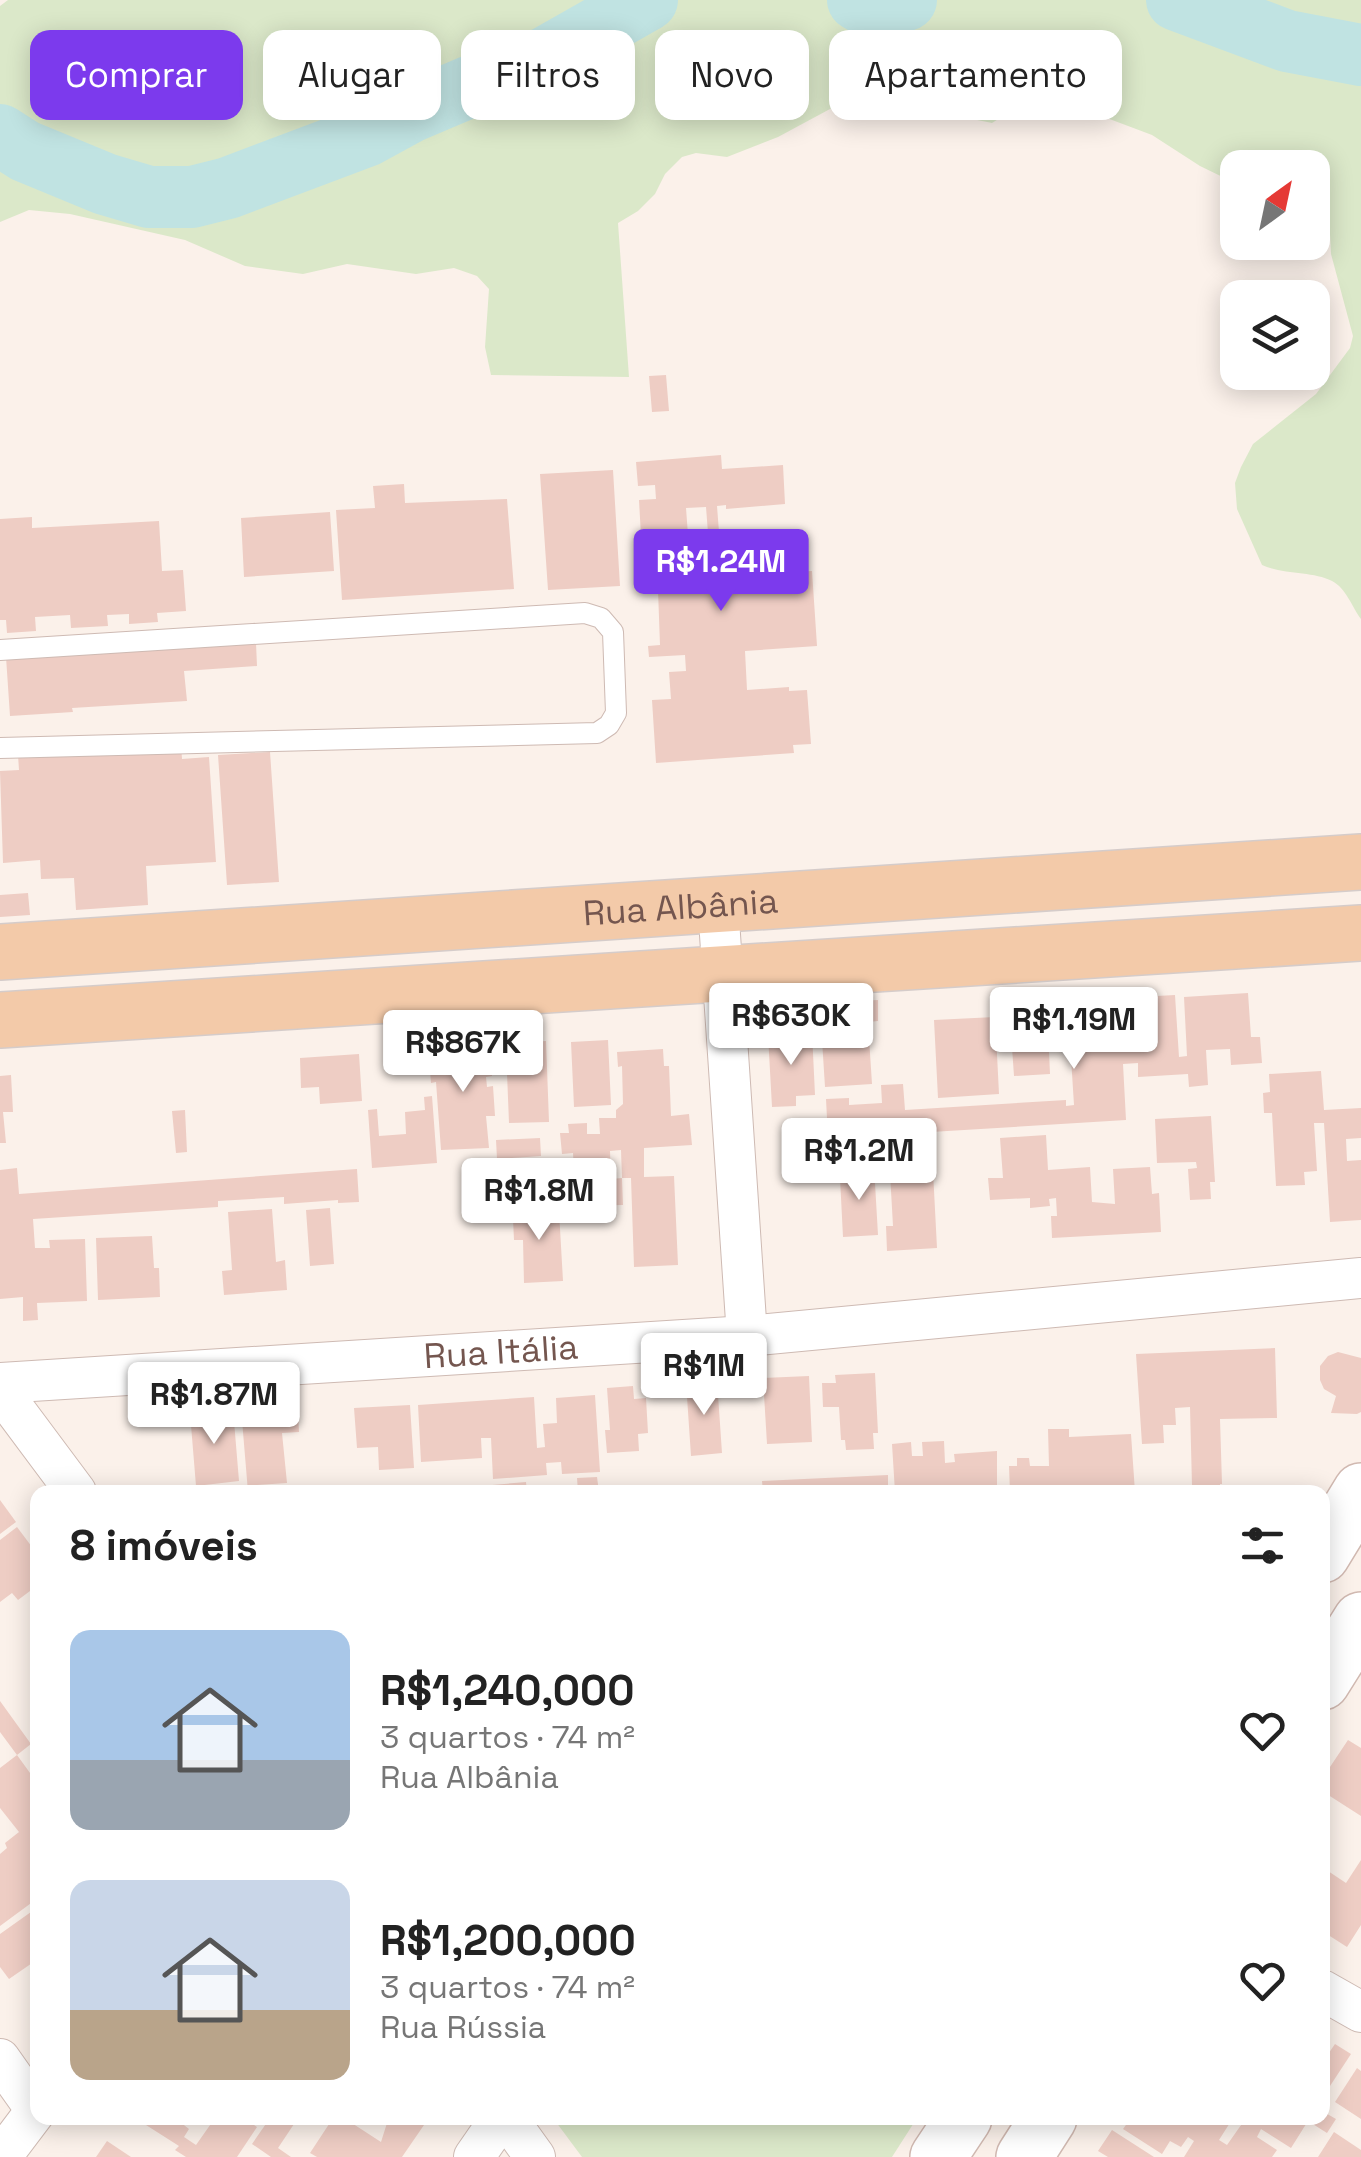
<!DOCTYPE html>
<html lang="pt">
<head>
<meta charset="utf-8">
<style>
	body { margin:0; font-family:"Space Grotesk",sans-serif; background:#f2f2f2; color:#222; height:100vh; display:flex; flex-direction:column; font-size:38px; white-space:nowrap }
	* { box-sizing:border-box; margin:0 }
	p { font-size:32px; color:#767676 }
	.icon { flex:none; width:55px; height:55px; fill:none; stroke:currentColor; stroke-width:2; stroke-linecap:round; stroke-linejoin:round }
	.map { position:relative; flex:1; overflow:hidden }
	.panel { position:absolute; left:30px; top:1485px; width:1300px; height:640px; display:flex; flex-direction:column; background:#fff; border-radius:20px; box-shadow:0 5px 25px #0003 }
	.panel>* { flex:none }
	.hud { position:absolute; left:30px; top:30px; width:1302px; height:90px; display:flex; gap:20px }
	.needle { width:65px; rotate:33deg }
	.tools { position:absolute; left:1220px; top:150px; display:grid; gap:20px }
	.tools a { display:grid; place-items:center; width:110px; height:110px; border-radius:20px; background:#fff; box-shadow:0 5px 25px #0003; font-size:50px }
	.price { position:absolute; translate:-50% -85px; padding:0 22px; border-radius:10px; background:#fff; color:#222; font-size:32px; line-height:65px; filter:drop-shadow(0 2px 5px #0008) }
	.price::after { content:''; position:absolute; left:50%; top:60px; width:30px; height:22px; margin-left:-15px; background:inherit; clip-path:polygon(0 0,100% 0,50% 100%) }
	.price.current { background:#7c3aed; color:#fff }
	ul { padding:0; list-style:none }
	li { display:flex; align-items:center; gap:30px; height:250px; padding:0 40px }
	li span { display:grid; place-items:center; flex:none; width:280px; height:200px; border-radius:20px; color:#555 }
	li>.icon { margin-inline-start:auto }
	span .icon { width:120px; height:120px; fill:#fffc; stroke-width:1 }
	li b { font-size:42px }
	h2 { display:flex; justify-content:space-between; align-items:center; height:120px; padding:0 40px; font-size:42px }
	.tag { padding:0 35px; border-radius:20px; background:#fff; box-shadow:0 5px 25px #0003; font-size:35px; line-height:90px }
	.tag.current { background:#7c3aed; color:#fff }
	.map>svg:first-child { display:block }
	.green { fill:#dbe8c9 }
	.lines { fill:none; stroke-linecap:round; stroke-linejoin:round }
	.river { stroke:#c0e3e2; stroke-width:62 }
	.building { fill:#eecdc4; fill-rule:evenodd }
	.lane-casing { stroke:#cebab3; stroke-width:22 }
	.street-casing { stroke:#cebab3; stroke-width:42 }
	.secondary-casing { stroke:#d1b9b1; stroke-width:58 }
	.primary-casing { stroke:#d5ccca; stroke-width:58 }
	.lane { stroke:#fff; stroke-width:20 }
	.street { stroke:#fff; stroke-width:40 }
	.secondary { stroke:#fff; stroke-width:55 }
	.primary { stroke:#f3caa9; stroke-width:55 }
	.labels { text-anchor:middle; stroke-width:9; stroke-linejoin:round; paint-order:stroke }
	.street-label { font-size:35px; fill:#74564f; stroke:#fef6f1 }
</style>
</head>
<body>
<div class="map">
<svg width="1361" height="2157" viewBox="0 0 1361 2157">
	<rect width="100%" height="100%" fill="#fbf1ea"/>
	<path class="green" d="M 8,0 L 1361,0 L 1361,619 C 1352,607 1346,588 1332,581 C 1313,571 1284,575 1262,565 L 1237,509 L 1235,483 L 1241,467 L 1253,444 L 1316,394 L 1350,348 L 1353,336 L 1331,254 L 1330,234 L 1313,221 L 1312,168 L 1238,168 L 1237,184 L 1200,166 L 1152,135 L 1067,103 L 1041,99 L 1027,101 L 992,123 C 980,120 963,119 953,112 C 924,91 946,75 896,59 L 875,66 L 857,90 L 843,102 L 778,137 L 727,157 L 696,153 L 682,157 L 665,174 L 655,194 L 638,211 L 618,223 L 629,377 L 491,375 L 485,347 L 489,289 L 477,276 L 454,268 L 416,274 L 347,264 L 303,274 L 245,266 L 185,240 L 70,214 L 29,210 L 0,222 L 0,6 Z
		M 553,2118 L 917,2118 L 892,2157 L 582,2157 Z"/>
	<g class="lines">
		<path class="river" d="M 858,0 L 863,3 L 906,0
			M 1177,0 L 1287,41 L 1361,55
			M 0,135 L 25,151 L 105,184 L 149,197 L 192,197 L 228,188 L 366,136 L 410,112 L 469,87 L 522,71 L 647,0"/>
	</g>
	<path class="building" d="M 666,375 L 669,411 L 652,412 L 649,376 Z
		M 721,455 L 722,469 L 783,465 L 785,504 L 726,509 L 726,505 L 717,506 L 719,532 L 742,530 L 742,540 L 754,539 L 756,561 L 741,562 L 742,575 L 812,571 L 817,646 L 745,651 L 747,690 L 789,687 L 789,691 L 807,690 L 811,744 L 793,745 L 794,753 L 656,763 L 652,700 L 671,699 L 669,672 L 686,671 L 685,655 L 649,657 L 648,646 L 660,645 L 656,535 L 641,536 L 639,500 L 656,499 L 655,485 L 638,486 L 636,462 ZM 706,507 L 708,533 L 688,535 L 686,508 Z
		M 613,470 L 620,586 L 548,590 L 540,474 Z
		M 404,484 L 405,503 L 507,499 L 514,589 L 342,600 L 336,510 L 375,508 L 373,486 Z
		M 330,512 L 334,571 L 244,577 L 241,518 Z
		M 32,517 L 32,528 L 159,521 L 162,571 L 183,570 L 186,611 L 157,613 L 158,622 L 129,624 L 129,614 L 107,615 L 108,626 L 71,628 L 70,615 L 35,617 L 36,631 L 7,633 L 6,620 L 0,620 L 0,519 Z
		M 256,643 L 257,666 L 184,671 L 187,701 L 72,708 L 73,712 L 10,716 L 6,657 Z
		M 181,744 L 182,759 L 209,757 L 216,862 L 146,866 L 148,905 L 76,910 L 74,878 L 41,879 L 40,860 L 3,863 L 0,771 L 19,770 L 18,755 Z
		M 270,752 L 279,882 L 227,885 L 218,755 Z
		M 28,893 L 30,915 L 0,917 L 0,895 Z
		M 1248,993 L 1251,1037 L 1260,1037 L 1262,1063 L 1231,1065 L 1230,1049 L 1206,1050 L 1208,1085 L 1189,1087 L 1188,1074 L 1138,1077 L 1138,1063 L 1123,1064 L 1126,1120 L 931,1132 L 932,1158 L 884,1161 L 883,1135 L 828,1138 L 826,1099 L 849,1098 L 849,1105 L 882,1103 L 881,1085 L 903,1084 L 905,1110 L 1066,1100 L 1066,1106 L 1074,1105 L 1070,1042 L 1062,1043 L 1060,1010 L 1120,1007 L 1120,998 L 1175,995 L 1179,1057 L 1187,1056 L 1184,997 Z
		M 878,1000 L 878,1021 L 868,1022 L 872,1084 L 825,1087 L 821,1024 L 856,1023 L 855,1001 Z
		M 1047,1006 L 1050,1074 L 1014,1076 L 1011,1033 L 996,1034 L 999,1094 L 938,1098 L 934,1020 L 995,1017 L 995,1008 Z
		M 812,1032 L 815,1095 L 796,1096 L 796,1106 L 772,1107 L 768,1035 Z
		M 608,1040 L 611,1105 L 574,1107 L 571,1042 Z
		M 546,1041 L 549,1122 L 509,1123 L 506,1048 L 524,1047 L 524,1042 Z
		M 490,1044 L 492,1076 L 486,1077 L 487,1087 L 493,1086 L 495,1116 L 486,1116 L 489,1148 L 441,1150 L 436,1082 L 431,1083 L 428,1048 Z
		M 663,1049 L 664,1066 L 669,1066 L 671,1116 L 689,1114 L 692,1145 L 644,1148 L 644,1177 L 674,1176 L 678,1265 L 634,1267 L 631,1178 L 622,1178 L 623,1205 L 576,1206 L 573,1153 L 562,1154 L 560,1133 L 569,1133 L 568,1124 L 587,1123 L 587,1134 L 600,1134 L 599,1118 L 616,1118 L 616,1110 L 623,1104 L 622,1066 L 618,1067 L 617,1052 ZM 621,1150 L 622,1178 L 611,1179 L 610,1151 Z
		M 359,1054 L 362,1101 L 320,1104 L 319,1087 L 301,1088 L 300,1058 Z
		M 1321,1071 L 1324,1110 L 1361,1108 L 1361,1138 L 1346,1139 L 1347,1161 L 1361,1160 L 1361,1220 L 1330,1222 L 1324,1123 L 1314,1123 L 1317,1171 L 1304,1172 L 1305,1185 L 1276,1186 L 1272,1113 L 1264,1113 L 1263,1093 L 1270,1092 L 1269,1074 Z
		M 11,1075 L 13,1112 L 3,1112 L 6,1143 L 0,1143 L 0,1076 Z
		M 432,1096 L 437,1163 L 372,1168 L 368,1110 L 377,1109 L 379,1136 L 406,1134 L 405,1112 L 425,1110 L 424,1097 Z
		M 185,1110 L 187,1152 L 176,1153 L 172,1111 Z
		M 1211,1116 L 1215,1182 L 1210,1182 L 1211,1199 L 1190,1200 L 1188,1169 L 1197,1168 L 1196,1162 L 1157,1163 L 1155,1119 Z
		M 1046,1135 L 1048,1170 L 1090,1167 L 1092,1202 L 1115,1204 L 1113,1169 L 1150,1167 L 1152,1194 L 1159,1193 L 1161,1232 L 1052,1238 L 1051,1216 L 1057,1216 L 1056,1198 L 1049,1199 L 1050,1206 L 1030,1208 L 1030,1198 L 990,1200 L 988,1178 L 1003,1178 L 1000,1138 Z
		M 540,1138 L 541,1156 L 497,1159 L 496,1140 Z
		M 874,1166 L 878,1235 L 843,1237 L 840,1178 L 854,1176 L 854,1167 Z
		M 17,1168 L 19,1194 L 357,1169 L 359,1202 L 338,1203 L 338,1200 L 284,1204 L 284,1197 L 218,1201 L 218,1207 L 33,1219 L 35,1248 L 50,1248 L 49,1240 L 85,1239 L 87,1301 L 37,1303 L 38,1320 L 23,1321 L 23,1297 L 0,1299 L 0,1170 Z
		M 933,1171 L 937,1248 L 887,1251 L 886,1226 L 893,1226 L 890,1173 Z
		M 524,1197 L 525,1213 L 559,1211 L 563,1281 L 524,1283 L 523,1240 L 514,1240 L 512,1198 Z
		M 330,1208 L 334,1264 L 310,1266 L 306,1210 Z
		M 272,1209 L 276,1262 L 285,1260 L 287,1290 L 224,1295 L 222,1271 L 232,1270 L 228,1212 Z
		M 152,1236 L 154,1268 L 159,1268 L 160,1297 L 98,1300 L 96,1238 Z
		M 1275,1348 L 1277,1418 L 1220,1419 L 1222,1484 L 1220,1484 L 1220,1492 L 1181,1492 L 1180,1487 L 1192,1486 L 1190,1407 L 1175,1408 L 1176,1425 L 1163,1425 L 1164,1443 L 1142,1444 L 1136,1354 Z
		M 1338,1352 L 1361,1358 L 1361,1412 L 1357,1414 L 1331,1413 L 1336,1396 L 1324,1389 L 1320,1380 L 1320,1366 L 1328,1356 Z
		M 875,1373 L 878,1433 L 873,1433 L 874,1449 L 846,1450 L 845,1440 L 841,1440 L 839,1407 L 823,1407 L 822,1383 L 836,1383 L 835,1375 Z
		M 809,1376 L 812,1442 L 767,1444 L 763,1378 Z
		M 717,1380 L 722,1453 L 691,1456 L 686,1382 Z
		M 633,1386 L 634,1399 L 646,1398 L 648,1433 L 638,1434 L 639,1451 L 607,1453 L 605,1430 L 610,1430 L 607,1388 Z
		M 595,1395 L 600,1472 L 562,1474 L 561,1462 L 546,1463 L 547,1475 L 493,1479 L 491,1438 L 481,1438 L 482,1458 L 421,1462 L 418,1405 L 534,1397 L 537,1448 L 545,1447 L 543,1424 L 557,1423 L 556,1398 Z
		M 279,1404 L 280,1413 L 298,1411 L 299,1432 L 282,1433 L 287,1483 L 257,1485 L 257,1492 L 248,1492 L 241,1408 Z
		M 410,1405 L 414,1468 L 379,1470 L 378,1447 L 357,1448 L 354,1408 Z
		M 233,1409 L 239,1481 L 196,1486 L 190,1413 Z
		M 1048,1429 L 1069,1429 L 1069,1437 L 1131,1434 L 1135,1492 L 1010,1492 L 1009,1466 L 1017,1466 L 1017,1458 L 1029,1458 L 1030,1466 L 1049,1466 Z
		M 944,1441 L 945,1463 L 955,1462 L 954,1454 L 997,1451 L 997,1492 L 895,1492 L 892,1444 L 911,1442 L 912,1456 L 923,1456 L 922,1442 Z
		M 888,1475 L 888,1492 L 763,1492 L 762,1481 Z
		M 597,1477 L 599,1492 L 578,1492 L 577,1478 Z
		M 526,1482 L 527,1492 L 492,1492 L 492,1485 Z
		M 0,1500 L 16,1522 L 0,1534 Z
		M 17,1527 L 38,1555 L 38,1585 L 18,1600 L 12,1593 L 0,1602 L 0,1540 Z
		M 0,1701 L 31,1744 L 17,1755 L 0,1732 Z
		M 1348,1740 L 1361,1748 L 1361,1816 L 1322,1791 L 1322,1779 Z
		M 17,1755 L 38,1784 L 38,1881 L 30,1886 L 38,1898 L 0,1926 L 0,1854 L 7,1848 L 5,1843 L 19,1832 L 0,1808 L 0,1768 Z
		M 1361,1860 L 1361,1925 L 1347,1947 L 1322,1931 L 1322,1867 L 1346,1883 Z
		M 38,1907 L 38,1959 L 9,1979 L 0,1967 L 0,1934 Z
		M 1335,2044 L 1351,2054 L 1330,2086 L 1322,2081 L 1322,2063 Z
		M 1357,2068 L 1361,2071 L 1361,2119 L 1335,2102 Z
		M 1322,2111 L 1336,2119 L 1327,2133 L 1308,2121 L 1291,2148 L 1261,2129 L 1257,2137 L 1277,2150 L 1272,2157 L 1184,2157 L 1194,2141 L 1188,2137 L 1181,2147 L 1170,2141 L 1162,2154 L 1123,2129 L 1131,2118 L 1233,2118 L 1219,2140 L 1227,2145 L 1246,2118 L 1322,2118 Z
		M 135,2118 L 175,2118 L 189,2129 L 184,2137 L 196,2145 L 215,2118 L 243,2118 L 257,2127 L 237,2157 L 186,2157 L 175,2150 L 179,2146 Z
		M 270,2118 L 298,2118 L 278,2148 L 291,2157 L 271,2157 L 252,2144 Z
		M 333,2118 L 344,2118 L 381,2142 L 387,2123 L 379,2118 L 411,2118 L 424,2125 L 402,2157 L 317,2157 L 310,2153 Z
		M 1112,2130 L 1154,2157 L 1108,2157 L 1098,2151 Z
		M 1334,2132 L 1361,2150 L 1361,2157 L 1318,2157 Z
		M 107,2141 L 131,2157 L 96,2157 Z"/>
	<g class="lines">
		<defs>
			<path id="lane" d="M 0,650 L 585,613 L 601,618 L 613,632 L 616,713 L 609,725 L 597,733 L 0,748"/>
			<g id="street">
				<path d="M 718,905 L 747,1336"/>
				<path id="s1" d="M 0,1383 L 747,1336 L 1361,1278"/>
				<path d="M 0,1390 L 76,1492"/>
				<path d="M 1322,1990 L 1361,2012"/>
				<path d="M 0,2059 L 36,2110"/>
				<path d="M 507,2118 L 535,2157"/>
				<path d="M 1,2157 L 38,2108"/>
				<path d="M 474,2157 L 501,2118"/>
			</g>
			<path id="secondary" d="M 1322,1555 L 1361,1491
				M 1322,1682 L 1361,1620
				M 938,2157 L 964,2118
				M 1024,2157 L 1049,2118"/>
			<g id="primary">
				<path id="s2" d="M 0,952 L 1361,862"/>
				<path d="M 0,1020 L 1361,933"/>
			</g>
		</defs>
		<use href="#lane" class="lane-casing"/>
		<use href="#street" class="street-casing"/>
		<use href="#secondary" class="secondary-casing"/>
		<use href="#primary" class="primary-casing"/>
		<use href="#lane" class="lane"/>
		<use href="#street" class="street"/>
		<use href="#secondary" class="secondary"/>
		<use href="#primary" class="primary"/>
	</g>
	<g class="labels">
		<g class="street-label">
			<text dy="12" stroke="none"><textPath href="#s2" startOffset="682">Rua Albânia</textPath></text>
			<text dy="12" stroke="none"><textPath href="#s1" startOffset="502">Rua Itália</textPath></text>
		</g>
	</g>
</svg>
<div class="tools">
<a><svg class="needle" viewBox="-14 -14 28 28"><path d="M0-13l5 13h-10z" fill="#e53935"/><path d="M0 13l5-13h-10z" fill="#767676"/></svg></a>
<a><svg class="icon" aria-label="layers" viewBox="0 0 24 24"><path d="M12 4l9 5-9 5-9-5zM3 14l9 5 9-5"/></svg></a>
</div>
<b class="price current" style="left:721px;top:614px">R$1.24M</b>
<b class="price" style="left:791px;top:1068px">R$630K</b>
<b class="price" style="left:1074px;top:1072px">R$1.19M</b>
<b class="price" style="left:463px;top:1095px">R$867K</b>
<b class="price" style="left:859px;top:1203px">R$1.2M</b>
<b class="price" style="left:539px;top:1243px">R$1.8M</b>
<b class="price" style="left:704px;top:1418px">R$1M</b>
<b class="price" style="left:214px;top:1447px">R$1.87M</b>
<div class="hud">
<a class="tag current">Comprar</a>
<a class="tag">Alugar</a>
<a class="tag">Filtros</a>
<a class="tag">Novo</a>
<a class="tag">Apartamento</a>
</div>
<section class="panel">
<h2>8 imóveis<svg class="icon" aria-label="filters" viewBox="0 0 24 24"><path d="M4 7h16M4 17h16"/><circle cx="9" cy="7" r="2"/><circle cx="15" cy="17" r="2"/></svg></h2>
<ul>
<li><span style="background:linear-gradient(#a9c7e8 65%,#9aa5b1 0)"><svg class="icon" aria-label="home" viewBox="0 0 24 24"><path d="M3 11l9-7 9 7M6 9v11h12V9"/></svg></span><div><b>R$1,240,000</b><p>3 quartos · 74 m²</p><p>Rua Albânia</p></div><svg class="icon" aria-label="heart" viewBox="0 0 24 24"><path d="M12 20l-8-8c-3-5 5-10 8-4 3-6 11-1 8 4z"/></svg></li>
<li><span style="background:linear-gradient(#c9d6e8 65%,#b9a48a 0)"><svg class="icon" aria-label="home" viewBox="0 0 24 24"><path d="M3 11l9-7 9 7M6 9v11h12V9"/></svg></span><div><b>R$1,200,000</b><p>3 quartos · 74 m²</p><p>Rua Rússia</p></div><svg class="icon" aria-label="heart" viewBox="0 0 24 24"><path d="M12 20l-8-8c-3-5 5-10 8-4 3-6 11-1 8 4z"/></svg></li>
</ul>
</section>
</div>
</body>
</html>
